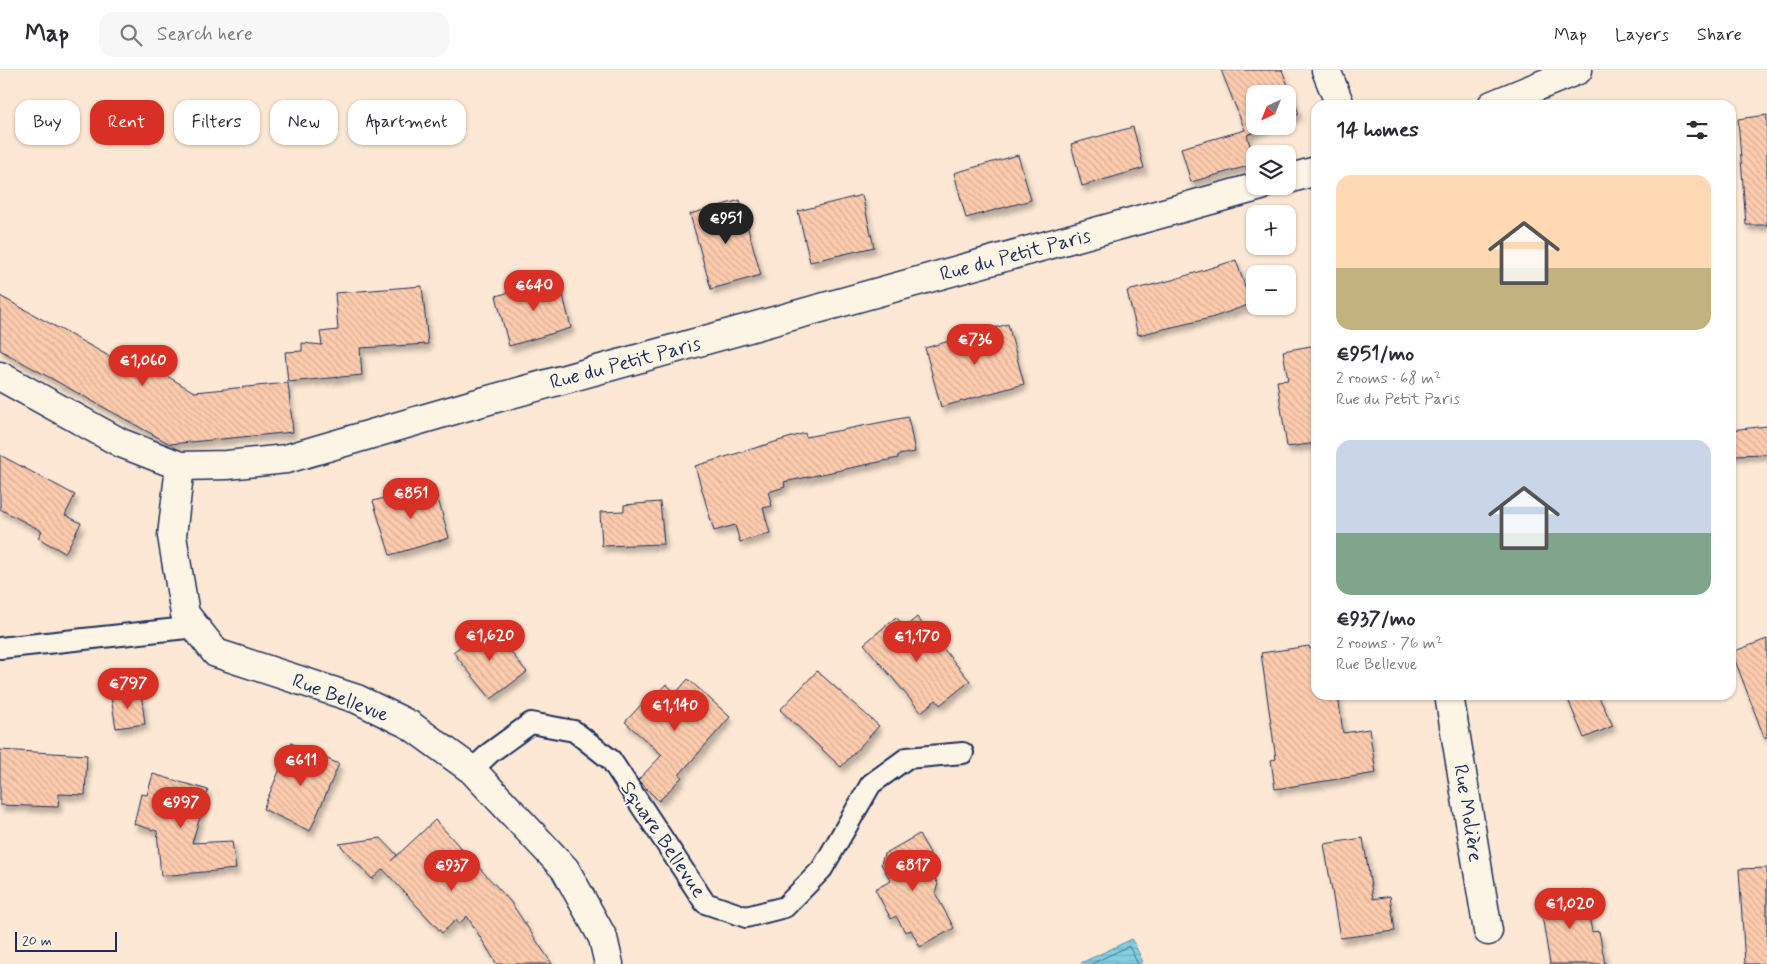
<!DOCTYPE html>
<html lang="en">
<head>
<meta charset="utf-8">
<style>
	body { margin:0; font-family:Mynerve,sans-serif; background:#f7f7f7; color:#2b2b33; height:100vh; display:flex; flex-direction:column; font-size:19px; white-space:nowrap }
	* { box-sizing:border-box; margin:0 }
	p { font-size:16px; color:#7c7c81 }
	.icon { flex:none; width:28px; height:28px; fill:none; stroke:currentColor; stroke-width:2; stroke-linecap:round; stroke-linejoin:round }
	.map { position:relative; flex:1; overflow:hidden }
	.sheet { position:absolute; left:1311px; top:30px; width:425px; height:600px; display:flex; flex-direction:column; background:#fff; border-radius:15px; box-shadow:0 1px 4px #0004 }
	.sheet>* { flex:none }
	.hud { position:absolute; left:15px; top:30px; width:475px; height:45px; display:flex; gap:10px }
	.needle { width:32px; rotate:223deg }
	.buttons { position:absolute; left:1246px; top:15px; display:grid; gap:10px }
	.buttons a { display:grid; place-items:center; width:50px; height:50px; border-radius:10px; background:#fff; box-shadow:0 1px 4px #0004; font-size:25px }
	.scale { position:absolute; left:15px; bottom:12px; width:102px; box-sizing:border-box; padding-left:5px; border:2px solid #1b2f5e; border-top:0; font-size:14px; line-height:18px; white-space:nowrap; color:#1b2f5e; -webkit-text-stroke:4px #fcf5e5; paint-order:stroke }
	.price { position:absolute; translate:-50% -42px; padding:0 11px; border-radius:18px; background:#d93025; color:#fff; font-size:16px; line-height:32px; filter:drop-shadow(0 1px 2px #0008) }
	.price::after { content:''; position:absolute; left:50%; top:30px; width:15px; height:11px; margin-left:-8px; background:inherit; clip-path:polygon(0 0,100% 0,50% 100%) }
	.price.on { background:#222; color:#fff }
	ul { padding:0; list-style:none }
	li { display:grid; align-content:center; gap:10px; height:265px; padding:0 25px }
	li span { display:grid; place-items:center; height:155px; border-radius:15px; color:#555 }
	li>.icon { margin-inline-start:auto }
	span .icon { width:90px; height:90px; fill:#fffc; stroke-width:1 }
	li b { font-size:21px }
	h2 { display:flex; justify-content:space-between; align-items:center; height:60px; padding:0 25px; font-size:21px }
	.tag { padding:0 18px; border-radius:15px; background:#fff; box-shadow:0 1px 4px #0004; font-size:18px; line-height:45px }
	.tag.on { background:#d93025; color:#fff }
	header { display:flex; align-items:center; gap:30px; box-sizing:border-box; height:70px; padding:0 25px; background:#fff; border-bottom:1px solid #e1e1e2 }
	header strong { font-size:24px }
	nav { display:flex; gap:28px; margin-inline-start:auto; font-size:18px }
	.search { width:350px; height:45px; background:#f7f7f7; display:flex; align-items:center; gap:12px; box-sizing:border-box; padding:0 18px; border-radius:15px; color:#7c7c81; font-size:19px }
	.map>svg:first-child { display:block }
	.water { fill:url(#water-rules); stroke:#5990ad }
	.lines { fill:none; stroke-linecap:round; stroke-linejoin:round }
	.shore { stroke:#456f92; stroke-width:1 }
	.building { fill:url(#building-back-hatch); stroke:#1b2f5e; filter:url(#shadow) }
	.service-casing { stroke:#1b2f5e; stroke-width:24 }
	.minor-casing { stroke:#1b2f5e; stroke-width:31 }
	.service { stroke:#fcf5e5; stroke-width:20 }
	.minor { stroke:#fcf5e5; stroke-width:28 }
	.labels { text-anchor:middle; stroke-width:4; stroke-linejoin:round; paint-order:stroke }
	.street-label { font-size:20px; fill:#1b2f5e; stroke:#fcf5e5 }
</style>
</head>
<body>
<header>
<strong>Map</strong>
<div class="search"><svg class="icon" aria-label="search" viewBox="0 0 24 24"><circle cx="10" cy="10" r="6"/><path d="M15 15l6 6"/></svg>Search here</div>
<nav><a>Map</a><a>Layers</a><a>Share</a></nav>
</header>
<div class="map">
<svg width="1767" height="894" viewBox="0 0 1767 894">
	<defs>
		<pattern id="water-rules" width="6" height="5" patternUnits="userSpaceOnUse" patternTransform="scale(1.25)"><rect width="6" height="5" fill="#83d0e1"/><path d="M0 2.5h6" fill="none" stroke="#71b3c3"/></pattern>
		<pattern id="building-back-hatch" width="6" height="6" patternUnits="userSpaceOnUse" patternTransform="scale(1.25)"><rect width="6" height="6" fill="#fdcbad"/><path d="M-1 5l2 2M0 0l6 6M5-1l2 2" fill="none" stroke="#d8af97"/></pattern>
		<filter id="shadow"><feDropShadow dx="3" dy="5.5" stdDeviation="2.5" flood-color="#0004"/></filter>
	</defs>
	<rect width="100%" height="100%" fill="#fce8d4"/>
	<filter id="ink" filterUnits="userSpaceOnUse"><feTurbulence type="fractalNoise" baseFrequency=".02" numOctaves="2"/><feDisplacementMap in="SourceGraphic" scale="10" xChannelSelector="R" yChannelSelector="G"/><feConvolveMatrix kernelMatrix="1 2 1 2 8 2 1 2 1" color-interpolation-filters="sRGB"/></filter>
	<g filter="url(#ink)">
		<path class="water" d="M 1132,869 L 1143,892 L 1139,894 L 1081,893 Z"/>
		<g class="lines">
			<path class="shore" d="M 1091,894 L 1129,876 L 1138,894"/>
		</g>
		<path class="building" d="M 1221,0 L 1282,0 L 1299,44 L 1288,49 L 1288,24 L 1255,24 L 1255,56 L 1269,56 L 1247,65 L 1255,94 L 1191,112 L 1181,78 L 1245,60 Z
			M 1767,45 L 1767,155 L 1746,155 L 1738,49 Z
			M 1133,57 L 1144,98 L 1082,116 L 1071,74 Z
			M 1018,85 L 1031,130 L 966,148 L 954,103 Z
			M 862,125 L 874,177 L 810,192 L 798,141 Z
			M 740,130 L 761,205 L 711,219 L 690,144 Z
			M 1236,190 L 1251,234 L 1211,248 L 1138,265 L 1127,221 L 1172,210 Z
			M 555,209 L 559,209 L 571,258 L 509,276 L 496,226 Z
			M 422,216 L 428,274 L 360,278 L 362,305 L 288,312 L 285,282 L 302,281 L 302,273 L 322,275 L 320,262 L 338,260 L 335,223 Z
			M 0,226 L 118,291 L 121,286 L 141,297 L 143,292 L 194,322 L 288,313 L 293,362 L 170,374 L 0,280 Z
			M 1008,254 L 1024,314 L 941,337 L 925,278 Z
			M 1316,275 L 1316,373 L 1287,377 L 1277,311 L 1288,310 L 1283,281 Z
			M 908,347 L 915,382 L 898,385 L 898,388 L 784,412 L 785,417 L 768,422 L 772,436 L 763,438 L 770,463 L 740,472 L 735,455 L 714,461 L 695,396 L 805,363 L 806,367 Z
			M 1767,356 L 1767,384 L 1731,385 L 1731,360 Z
			M 0,385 L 75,425 L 65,445 L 81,453 L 65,483 L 38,468 L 42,461 L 0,439 Z
			M 434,415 L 449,468 L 390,485 L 373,431 Z
			M 660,432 L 664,474 L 602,476 L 600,442 L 624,441 L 624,435 Z
			M 896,547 L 905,557 L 917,547 L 970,611 L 940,635 L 936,630 L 921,642 L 864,574 Z
			M 489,555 L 527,602 L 491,629 L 453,582 Z
			M 1767,569 L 1767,667 L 1764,667 L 1732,582 Z
			M 1309,576 L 1310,579 L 1316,578 L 1316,625 L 1338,625 L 1343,663 L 1369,659 L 1376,703 L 1275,719 L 1271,690 L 1276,689 L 1261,583 Z
			M 817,601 L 879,656 L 841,697 L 780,640 Z
			M 688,609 L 730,647 L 679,705 L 682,707 L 659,731 L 638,710 L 662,685 L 625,652 L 651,624 L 654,627 L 666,614 L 676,623 Z
			M 141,623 L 145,654 L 116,658 L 111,627 Z
			M 1566,625 L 1598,625 L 1613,656 L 1584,668 Z
			M 291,673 L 339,694 L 310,761 L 263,739 Z
			M 0,680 L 87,685 L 85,725 L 59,724 L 58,737 L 0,735 Z
			M 153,704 L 208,720 L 192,773 L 232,771 L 236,799 L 161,806 L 157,761 L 134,754 L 141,724 L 147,725 Z
			M 435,750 L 510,831 L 552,894 L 497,894 L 467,846 L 459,854 L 456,850 L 442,863 L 383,799 L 372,809 L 339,774 L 381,768 L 397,785 L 391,791 Z
			M 919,764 L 930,783 L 926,792 L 938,814 L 935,823 L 954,858 L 920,877 L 911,860 L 905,862 L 896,846 L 891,849 L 875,819 L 891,811 L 881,794 L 884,784 Z
			M 1363,768 L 1373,829 L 1390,826 L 1395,861 L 1340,868 L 1324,774 Z
			M 1767,798 L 1767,894 L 1745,894 L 1739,799 Z
			M 1584,820 L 1592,862 L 1599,861 L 1605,894 L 1550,894 L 1539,827 Z"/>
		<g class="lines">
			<defs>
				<path id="service" d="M 0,578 L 196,557
					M 472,700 L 491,682 L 531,653 L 574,661 L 611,690 L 705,833 L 746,847 L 785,837 L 822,799 L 871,714 L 907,688 L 963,683"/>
				<path id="minor" d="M 1326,0 L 1340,35
					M 1492,35 L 1578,0
					M 1288,109 L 1316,101
					M 0,306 L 121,373 L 180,396 L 227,395 L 286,389 L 471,335 L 1261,116
					M 180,396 L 172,466 L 185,544 L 216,583 L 357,629 L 410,655 L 472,700 L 565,799 L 603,868 L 609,894
					M 1449,625 L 1488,861"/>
			</defs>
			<use href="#service" class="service-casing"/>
			<use href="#minor" class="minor-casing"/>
			<use href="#service" class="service"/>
			<use href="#minor" class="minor"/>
		</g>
	</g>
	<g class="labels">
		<g class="street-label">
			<text transform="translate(1015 184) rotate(-15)" y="7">Rue du Petit Paris</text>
			<text transform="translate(625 292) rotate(-15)" y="7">Rue du Petit Paris</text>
			<text transform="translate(341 627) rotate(21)" y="7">Rue Bellevue</text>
			<text transform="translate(1469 743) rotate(81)" y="7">Rue Molière</text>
			<text transform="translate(664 769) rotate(56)" y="7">Square Bellevue</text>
		</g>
	</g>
</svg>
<div class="buttons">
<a><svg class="needle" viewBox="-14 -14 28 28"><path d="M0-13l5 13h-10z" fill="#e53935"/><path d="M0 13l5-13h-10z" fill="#7c7c81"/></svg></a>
<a><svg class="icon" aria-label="layers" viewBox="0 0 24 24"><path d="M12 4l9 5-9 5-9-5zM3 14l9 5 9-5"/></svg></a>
<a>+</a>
<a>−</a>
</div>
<div class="scale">20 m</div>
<b class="price on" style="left:726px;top:175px">€951</b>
<b class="price" style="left:534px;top:242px">€640</b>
<b class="price" style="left:975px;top:296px">€736</b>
<b class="price" style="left:143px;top:317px">€1,060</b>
<b class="price" style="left:411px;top:450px">€851</b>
<b class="price" style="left:490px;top:592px">€1,620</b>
<b class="price" style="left:917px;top:593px">€1,170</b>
<b class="price" style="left:128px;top:640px">€797</b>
<b class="price" style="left:675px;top:662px">€1,140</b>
<b class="price" style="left:301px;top:717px">€611</b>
<b class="price" style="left:181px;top:759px">€997</b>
<b class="price" style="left:452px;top:822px">€937</b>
<b class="price" style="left:913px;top:822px">€817</b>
<b class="price" style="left:1570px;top:860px">€1,020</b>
<div class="hud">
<a class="tag">Buy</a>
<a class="tag on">Rent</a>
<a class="tag">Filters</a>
<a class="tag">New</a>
<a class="tag">Apartment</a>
</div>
<section class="sheet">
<h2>14 homes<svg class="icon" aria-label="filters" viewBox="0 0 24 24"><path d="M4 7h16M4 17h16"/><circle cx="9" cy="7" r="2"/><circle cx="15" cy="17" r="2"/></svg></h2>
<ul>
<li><span style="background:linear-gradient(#ffd9b3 60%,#c2b280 0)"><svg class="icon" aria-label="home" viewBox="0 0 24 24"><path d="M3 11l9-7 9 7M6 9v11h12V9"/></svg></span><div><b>€951/mo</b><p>2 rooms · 68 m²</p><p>Rue du Petit Paris</p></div></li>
<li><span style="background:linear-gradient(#c9d6e8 60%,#7fa58c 0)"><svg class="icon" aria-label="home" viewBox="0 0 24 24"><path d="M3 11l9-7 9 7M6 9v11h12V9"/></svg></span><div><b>€937/mo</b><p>2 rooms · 76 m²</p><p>Rue Bellevue</p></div></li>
</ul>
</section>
</div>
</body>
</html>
